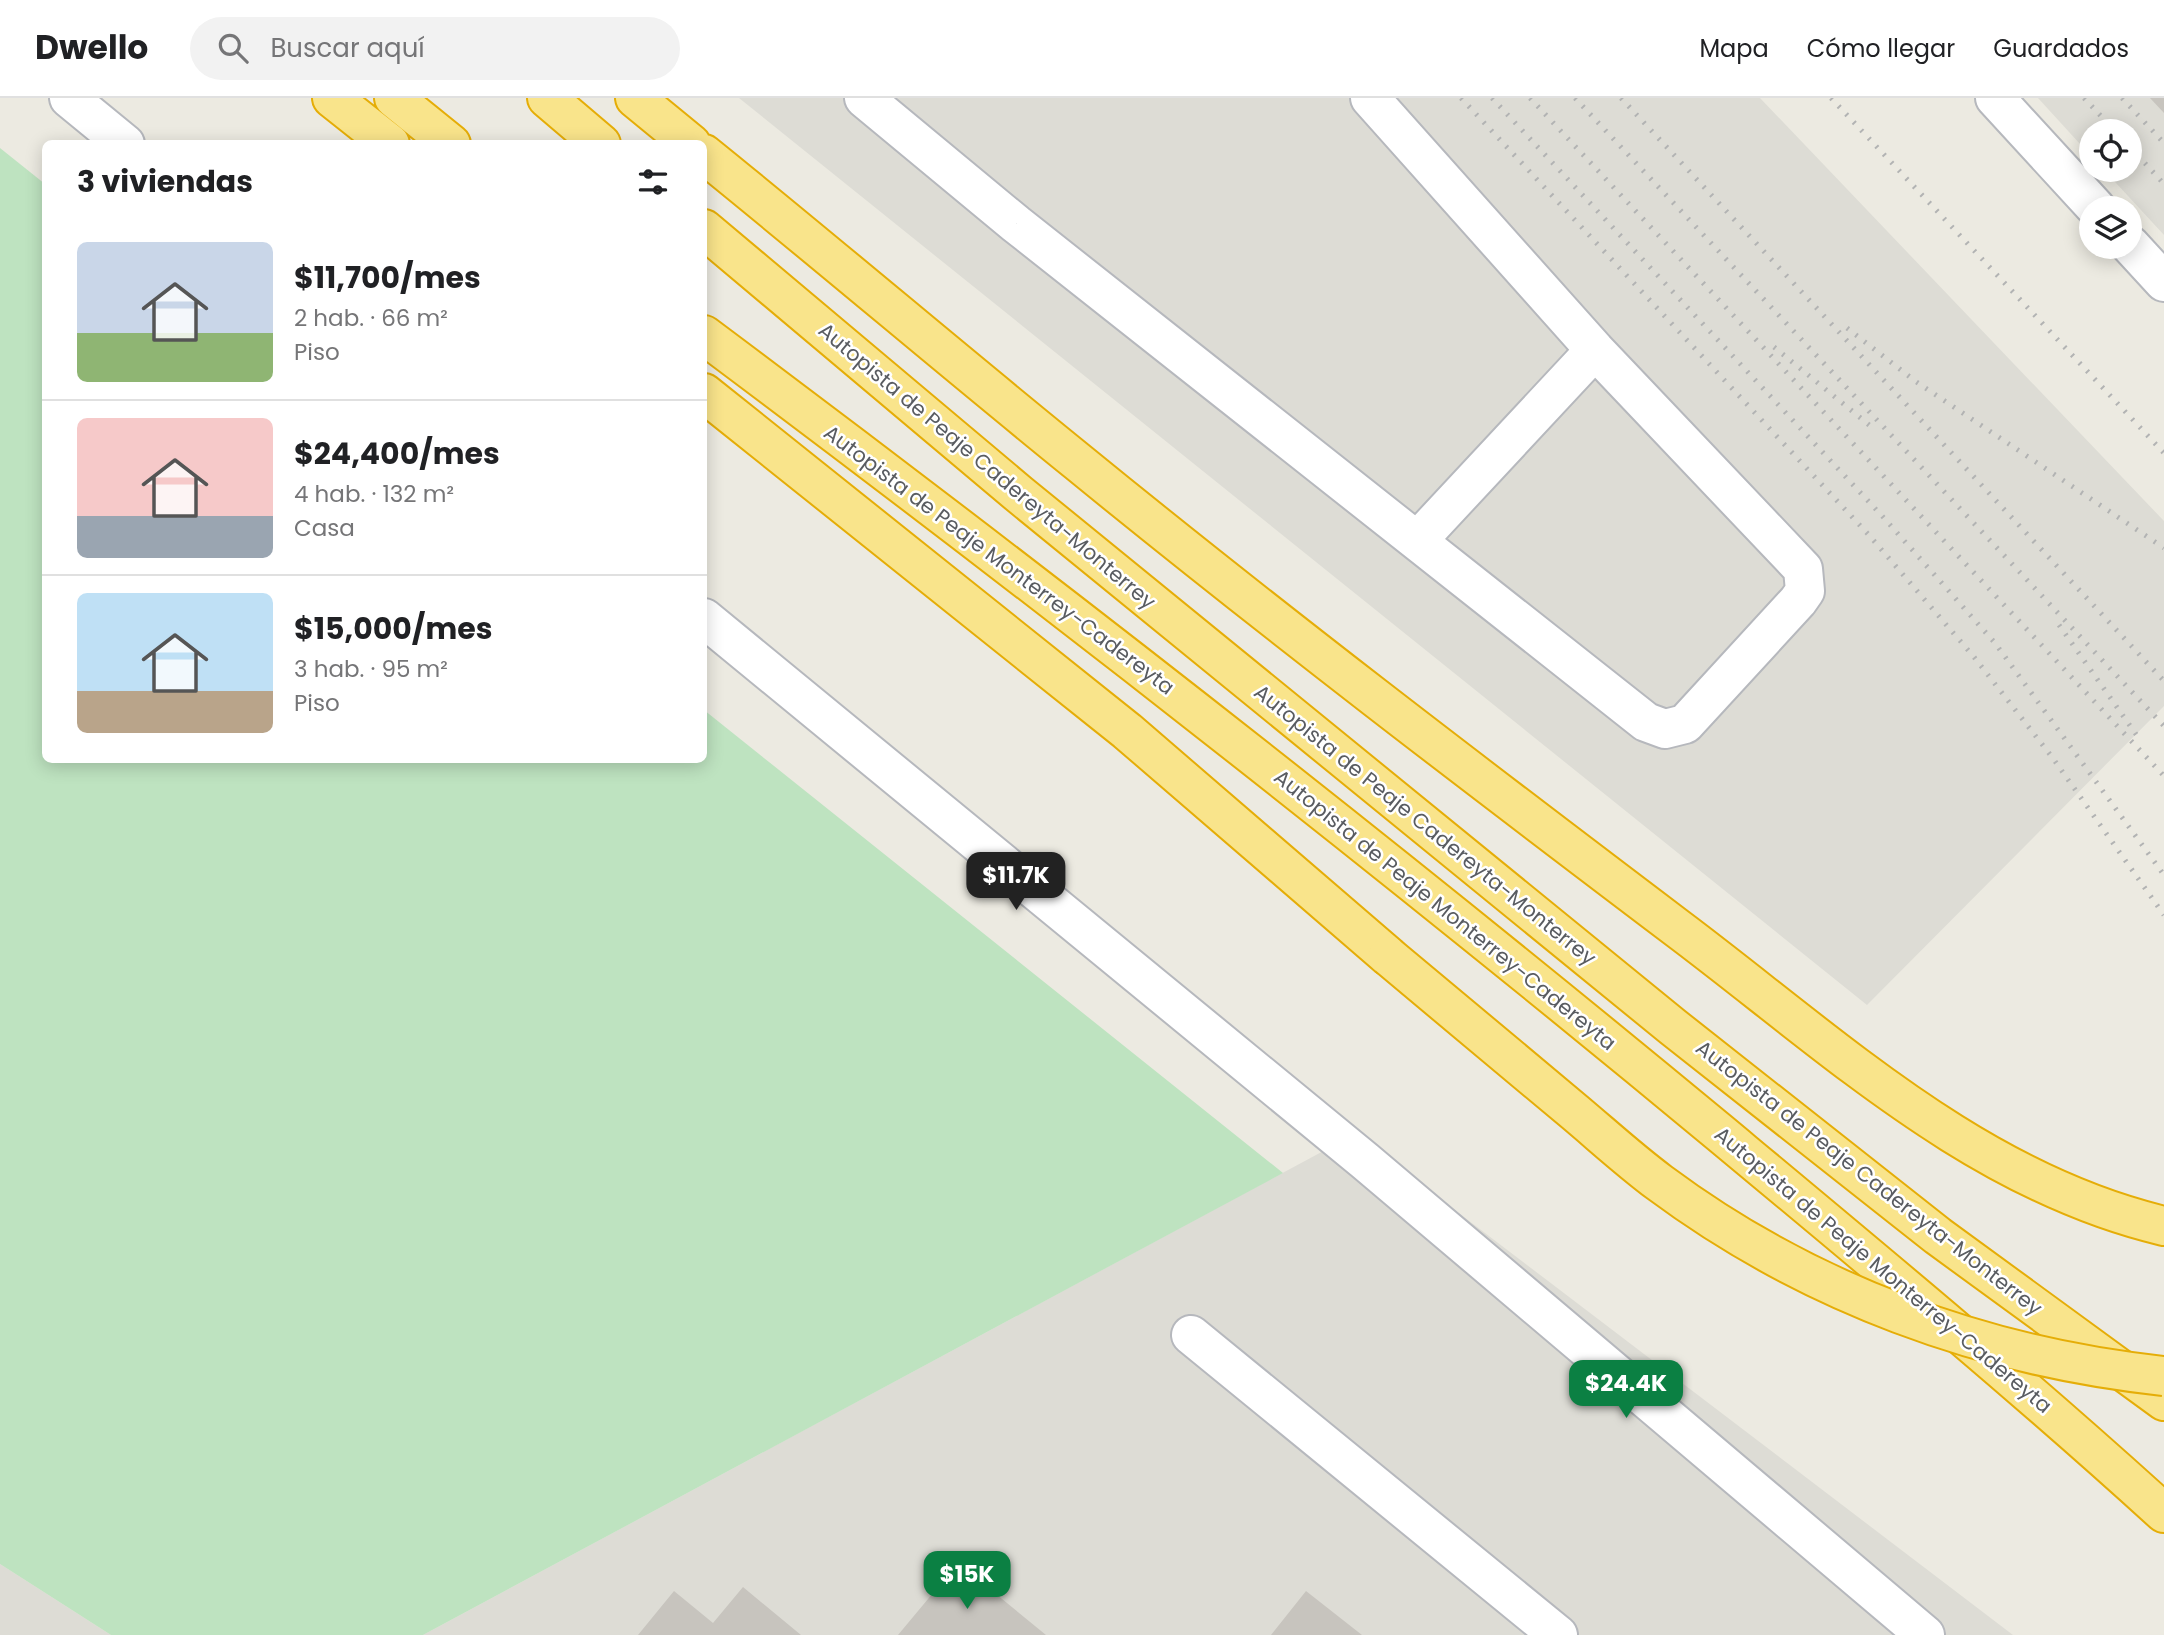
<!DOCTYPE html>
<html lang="es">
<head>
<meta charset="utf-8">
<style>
	body { margin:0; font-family:Poppins,sans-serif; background:#f2f2f2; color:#202124; height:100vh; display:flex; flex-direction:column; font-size:26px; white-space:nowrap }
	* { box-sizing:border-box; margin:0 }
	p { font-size:23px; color:#757577 }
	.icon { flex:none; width:38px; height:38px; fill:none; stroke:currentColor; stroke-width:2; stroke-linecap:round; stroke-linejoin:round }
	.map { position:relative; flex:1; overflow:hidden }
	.sheet { position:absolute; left:42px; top:42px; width:665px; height:623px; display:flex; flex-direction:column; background:#fff; border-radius:10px; box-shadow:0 4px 18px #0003 }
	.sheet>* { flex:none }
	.controls { position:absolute; left:2079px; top:21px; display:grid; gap:14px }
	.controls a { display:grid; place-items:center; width:63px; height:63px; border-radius:50%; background:#fff; box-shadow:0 4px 18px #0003; font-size:35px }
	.price { position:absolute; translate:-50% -60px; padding:0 16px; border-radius:14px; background:#0b8043; color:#fff; font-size:23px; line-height:46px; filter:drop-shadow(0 2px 4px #0008) }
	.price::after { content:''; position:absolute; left:50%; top:42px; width:21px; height:16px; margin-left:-10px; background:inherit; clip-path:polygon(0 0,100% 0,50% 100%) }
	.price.on { background:#222; color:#fff }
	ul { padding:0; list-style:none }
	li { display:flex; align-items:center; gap:21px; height:175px; padding:0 35px }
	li+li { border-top:2px solid #e0e0e0 }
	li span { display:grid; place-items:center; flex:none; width:196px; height:140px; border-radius:10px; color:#555 }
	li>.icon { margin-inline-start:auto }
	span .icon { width:84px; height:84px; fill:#fffc; stroke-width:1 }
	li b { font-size:30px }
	h2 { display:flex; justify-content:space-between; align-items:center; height:84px; padding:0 35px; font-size:30px }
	header { display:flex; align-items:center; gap:42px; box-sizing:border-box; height:98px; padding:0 35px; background:#fff; border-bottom:2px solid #e0e0e0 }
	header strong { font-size:33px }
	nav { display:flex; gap:38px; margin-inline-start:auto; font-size:24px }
	.search { width:490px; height:63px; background:#f2f2f2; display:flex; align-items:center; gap:18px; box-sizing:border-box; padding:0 24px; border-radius:38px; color:#757577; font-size:26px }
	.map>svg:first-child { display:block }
	.industrial { fill:#dddcd5 }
	.green { fill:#bee3c0 }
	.building { fill:#c7c4be }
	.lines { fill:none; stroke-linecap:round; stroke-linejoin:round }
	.minor-casing { stroke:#b6b8bd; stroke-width:42 }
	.highway-casing { stroke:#e5ad07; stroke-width:42 }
	.minor { stroke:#fff; stroke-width:38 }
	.highway { stroke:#f9e48b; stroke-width:38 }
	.rail { stroke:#b2b3b3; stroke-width:5; stroke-dasharray:2 9; stroke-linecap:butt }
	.highway-bridge-casing { stroke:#e5ad07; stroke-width:42; stroke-linecap:butt }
	.highway-bridge { stroke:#f9e48b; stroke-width:38 }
	.labels { text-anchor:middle; stroke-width:5; stroke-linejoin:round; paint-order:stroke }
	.street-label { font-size:21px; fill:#595c61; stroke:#fff }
</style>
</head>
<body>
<header>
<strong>Dwello</strong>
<div class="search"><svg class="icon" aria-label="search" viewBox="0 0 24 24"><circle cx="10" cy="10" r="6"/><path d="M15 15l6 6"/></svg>Buscar aquí</div>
<nav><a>Mapa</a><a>Cómo llegar</a><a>Guardados</a></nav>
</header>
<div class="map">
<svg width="2164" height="1537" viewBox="0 0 2164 1537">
	<rect width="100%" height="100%" fill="#eceae1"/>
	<path class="industrial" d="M 739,0 L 1760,0 L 2164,423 L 2164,608 L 1867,907 Z
		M 2038,0 L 2164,0 L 2164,137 L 2104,72 L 2130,72 L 2130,33 L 2091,33 L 2091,58 Z
		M 1355,1036 L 2013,1537 L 423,1537 Z
		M 0,1466 L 111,1537 L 0,1537 Z"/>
	<path class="green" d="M 0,50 L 45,86 L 46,662 L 704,662 L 704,612 L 1283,1075 L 423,1537 L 111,1537 L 0,1466 Z"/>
	<path class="building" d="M 2150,0 L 2164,0 L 2164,15 Z
		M 958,1465 L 1046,1537 L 898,1537 Z
		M 743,1489 L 801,1537 L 638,1537 L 674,1493 L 713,1525 Z
		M 1306,1493 L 1362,1537 L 1271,1537 Z"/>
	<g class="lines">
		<defs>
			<path id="minor" d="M 69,0 L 125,46
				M 864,0 L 1016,126 L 1646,624 L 1665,631 L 1685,626 L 1798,503 L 1805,493 L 1803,471 L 1595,252 L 1370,0
				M 1995,0 L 2096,110
				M 2130,147 L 2164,184
				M 1418,442 L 1595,252
				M 704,520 L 1365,1063 L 1925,1537
				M 1191,1237 L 1558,1537"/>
			<path id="highway" d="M 332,0 L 390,46
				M 394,0 L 451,46
				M 547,0 L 601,46
				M 635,0 L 691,46
				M 704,56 C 829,157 952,262 1078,364 C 1274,524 1475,677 1677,830 C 1829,944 1974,1083 2164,1128
				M 704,131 L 1019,396 L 1673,929 L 1938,1138 L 2164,1303
				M 704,237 C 1049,495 1388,760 1720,1035 C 1869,1159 2020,1284 2164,1415
				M 704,295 L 1127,633 L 1388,858"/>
		</defs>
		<use href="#minor" class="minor-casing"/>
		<use href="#highway" class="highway-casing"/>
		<use href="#minor" class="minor"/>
		<use href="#highway" class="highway"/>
		<path class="rail" d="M 1461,0 L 1868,436 L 1974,559 L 2052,659 L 2164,817
			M 1492,0 L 1884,420 L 1995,545 L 2164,777
			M 1530,0 L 2164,678
			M 1575,0 L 2164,628
			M 1621,0 L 2164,583
			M 1831,0 L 2164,355
			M 2084,0 L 2115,33
			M 2122,0 L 2164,45
			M 2130,49 L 2164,86
			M 1847,230 L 1915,283 L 2164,450
			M 1774,249 L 1874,331
			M 2059,527 L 2138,639"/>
		<defs>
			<path id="highway-bridge" d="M 1388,858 C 1449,909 1510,960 1571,1011 C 1601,1036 1629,1062 1660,1085 C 1808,1195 1983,1259 2164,1278"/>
		</defs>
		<use href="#highway-bridge" class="highway-bridge-casing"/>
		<use href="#highway-bridge" class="highway-bridge"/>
	</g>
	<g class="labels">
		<g class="street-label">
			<text transform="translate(987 368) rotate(40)" y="7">Autopista de Peaje Cadereyta-Monterrey</text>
			<text transform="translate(999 462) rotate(37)" y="7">Autopista de Peaje Monterrey-Cadereyta</text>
			<text transform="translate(1425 727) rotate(39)" y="7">Autopista de Peaje Cadereyta-Monterrey</text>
			<text transform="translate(1445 812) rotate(39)" y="7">Autopista de Peaje Monterrey-Cadereyta</text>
			<text transform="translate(1869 1080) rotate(38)" y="7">Autopista de Peaje Cadereyta-Monterrey</text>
			<text transform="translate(1883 1172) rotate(40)" y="7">Autopista de Peaje Monterrey-Cadereyta</text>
		</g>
	</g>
</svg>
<div class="controls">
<a><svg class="icon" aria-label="locate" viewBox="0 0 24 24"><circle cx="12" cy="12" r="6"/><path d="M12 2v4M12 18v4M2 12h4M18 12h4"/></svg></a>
<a><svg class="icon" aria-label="layers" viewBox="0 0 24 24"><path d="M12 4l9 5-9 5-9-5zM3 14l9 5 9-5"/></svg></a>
</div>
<b class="price on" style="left:1016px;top:814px">$11.7K</b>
<b class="price" style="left:1626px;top:1322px">$24.4K</b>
<b class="price" style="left:967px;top:1513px">$15K</b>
<section class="sheet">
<h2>3 viviendas<svg class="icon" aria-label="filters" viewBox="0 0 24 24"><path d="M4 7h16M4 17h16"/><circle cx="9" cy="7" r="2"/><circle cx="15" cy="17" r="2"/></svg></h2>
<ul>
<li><span style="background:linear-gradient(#c9d6e8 65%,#8fb573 0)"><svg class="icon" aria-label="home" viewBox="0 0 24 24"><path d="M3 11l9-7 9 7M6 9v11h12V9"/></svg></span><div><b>$11,700/mes</b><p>2 hab. · 66 m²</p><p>Piso</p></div></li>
<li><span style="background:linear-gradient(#f6c9c9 70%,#9aa5b1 0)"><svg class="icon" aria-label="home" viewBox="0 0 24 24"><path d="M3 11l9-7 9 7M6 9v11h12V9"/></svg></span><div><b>$24,400/mes</b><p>4 hab. · 132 m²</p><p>Casa</p></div></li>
<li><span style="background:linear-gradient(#bfe0f5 70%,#b9a48a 0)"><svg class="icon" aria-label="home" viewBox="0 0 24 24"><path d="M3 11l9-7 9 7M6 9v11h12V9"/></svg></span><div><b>$15,000/mes</b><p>3 hab. · 95 m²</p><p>Piso</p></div></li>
</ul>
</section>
</div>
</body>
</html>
